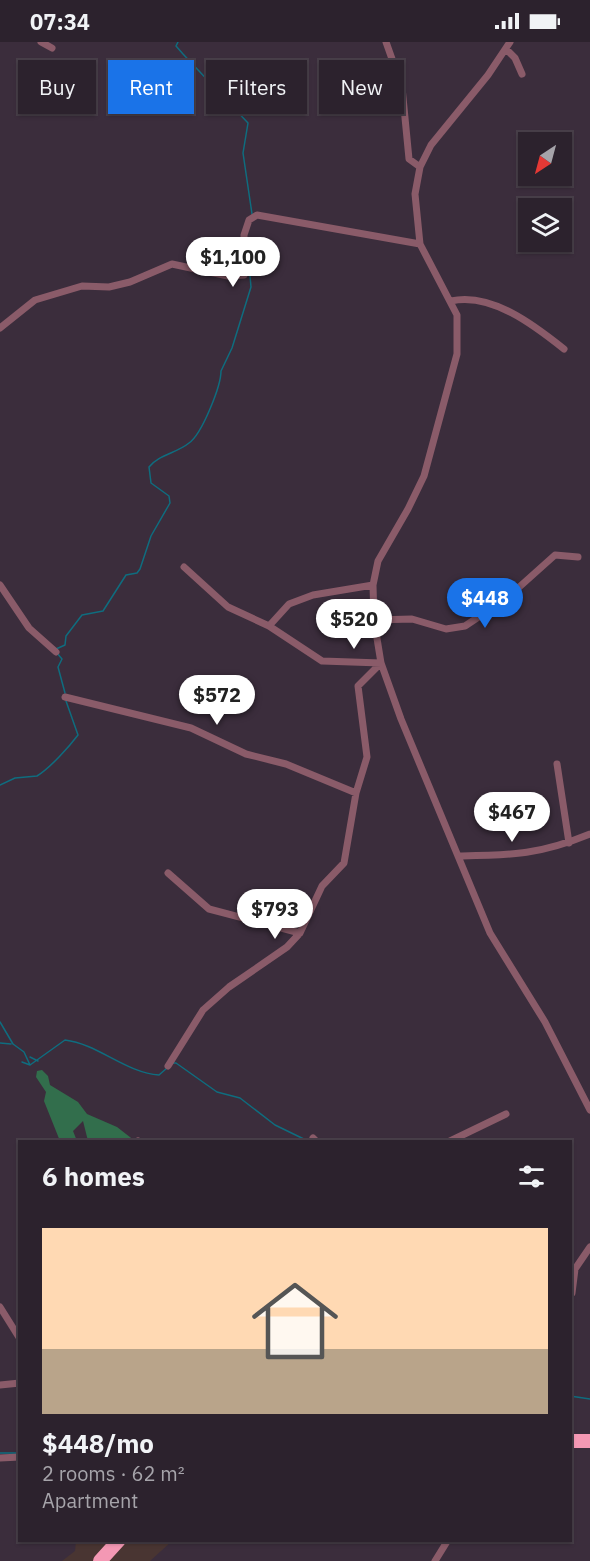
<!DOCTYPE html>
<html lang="en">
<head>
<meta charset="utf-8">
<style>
	body { margin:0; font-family:"IBM Plex Sans",sans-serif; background:#382f39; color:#f1f3f6; height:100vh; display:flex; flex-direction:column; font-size:22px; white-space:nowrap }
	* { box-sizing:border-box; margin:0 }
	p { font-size:20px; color:#a6a4aa }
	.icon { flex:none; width:33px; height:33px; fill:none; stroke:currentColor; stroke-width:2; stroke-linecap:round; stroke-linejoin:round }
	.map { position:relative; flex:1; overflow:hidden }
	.details { position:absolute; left:18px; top:1098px; width:554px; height:402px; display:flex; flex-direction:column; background:#2c222d; border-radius:0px; box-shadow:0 2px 4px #0004,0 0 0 2px #483f49 }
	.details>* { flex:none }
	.banner { position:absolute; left:18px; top:18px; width:555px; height:54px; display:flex; gap:12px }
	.needle { width:39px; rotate:216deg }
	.fabs { position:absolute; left:518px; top:90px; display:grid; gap:12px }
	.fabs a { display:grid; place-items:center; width:54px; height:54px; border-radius:0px; background:#2c222d; box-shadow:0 2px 4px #0004,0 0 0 2px #483f49; font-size:30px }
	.price { position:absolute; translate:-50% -51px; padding:0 14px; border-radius:21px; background:#fff; color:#222; font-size:20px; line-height:39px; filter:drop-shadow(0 2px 3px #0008) }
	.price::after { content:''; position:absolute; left:50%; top:36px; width:18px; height:14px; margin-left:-9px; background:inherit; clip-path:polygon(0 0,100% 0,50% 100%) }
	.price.on { background:#1a73e8; color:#fff }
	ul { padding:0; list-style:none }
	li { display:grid; align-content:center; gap:12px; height:318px; padding:0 24px }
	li+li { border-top:2px solid #483f49 }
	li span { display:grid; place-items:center; height:186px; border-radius:0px; color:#555 }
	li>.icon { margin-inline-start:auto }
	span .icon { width:108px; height:108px; fill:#fffc; stroke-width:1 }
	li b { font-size:26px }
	h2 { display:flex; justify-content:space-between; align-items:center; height:72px; padding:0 24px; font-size:26px }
	.chip { padding:0 21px; border-radius:0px; background:#2c222d; box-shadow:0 2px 4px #0004,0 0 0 2px #483f49; font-size:21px; line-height:54px }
	.chip.on { background:#1a73e8; color:#fff }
	.status { display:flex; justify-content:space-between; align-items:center; height:42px; padding:0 30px; background:#2c222d; direction:ltr }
	.status svg { height:16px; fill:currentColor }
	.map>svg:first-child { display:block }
	.commercial { fill:#493532 }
	.forest { fill:#326e4c }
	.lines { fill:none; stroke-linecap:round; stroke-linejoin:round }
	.stream { stroke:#0f6d7f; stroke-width:1.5 }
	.street { stroke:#8a5b69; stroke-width:7 }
	.highway { stroke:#f498b4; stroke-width:14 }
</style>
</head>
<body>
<div class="status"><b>07:34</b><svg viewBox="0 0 49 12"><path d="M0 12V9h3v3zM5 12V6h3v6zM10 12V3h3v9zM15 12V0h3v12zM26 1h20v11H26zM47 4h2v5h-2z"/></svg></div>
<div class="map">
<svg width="590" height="1519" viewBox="0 0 590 1519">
	<rect width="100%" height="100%" fill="#3b2d3c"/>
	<path class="commercial" d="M 76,1499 L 172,1499 L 150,1519 L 62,1519 L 75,1509 Z"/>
	<path class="forest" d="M 42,1028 L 48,1034 L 50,1043 L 78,1060 L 87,1072 L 117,1085 L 135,1099 L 88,1099 L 83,1079 L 73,1089 L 77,1099 L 60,1099 L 44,1059 L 46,1050 L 36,1035 L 37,1029 Z"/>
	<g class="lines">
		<path class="stream" d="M 178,0 L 176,4 L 183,12 L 248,81 L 243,111 L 252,172
			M 56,607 L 65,603 L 66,594 L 82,573 L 103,569 L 126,533 L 137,531 L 140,527 L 151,494 L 170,461 L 169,454 L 151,441 L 149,425 C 158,413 177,411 189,401 C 202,392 221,344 221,329 L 232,306 L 251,245 L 247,200
			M 57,611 L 62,617 L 58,625 L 65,651
			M 0,743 L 15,736 L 37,734 C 50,726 69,705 78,693 L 66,659
			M 0,980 L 13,1002 L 24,1010 L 30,1023 L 65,998 C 98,1002 126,1031 159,1033 L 167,1026
			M 0,1001 L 11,1002
			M 30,1015 L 38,1019
			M 22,1020 L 30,1023
			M 173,1021 L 176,1021 L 217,1050 L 240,1056 L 275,1083 L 310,1100
			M 570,1354 L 590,1357
			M 0,1411 L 20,1411"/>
		<path class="street" d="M 41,0 L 52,6
			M 386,0 L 402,45 L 409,117 L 420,125
			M 510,0 L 488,33 L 431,103 L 420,125 L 415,152 L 420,202 L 457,273 L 457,312 L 424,434 L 408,467 L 378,519 L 373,543 L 374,578 L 381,621 L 401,677 L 490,891 L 545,980 L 590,1068
			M 506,7 L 515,16 L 522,32
			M 451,259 C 491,250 534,283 564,307
			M 0,286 L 35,258 L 82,244 L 109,245 L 130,240 L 172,222 L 228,234 L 244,233 L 244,193 L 249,178 L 257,173 L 420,202
			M 0,543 L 29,586 L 56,610
			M 374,578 L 412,577 L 446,587 L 465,584 L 507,556 L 555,513 L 578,515
			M 269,584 L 289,562 L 313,553 L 373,543
			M 65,655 L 191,686 L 246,712 L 286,722 L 356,751
			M 557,722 L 569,801
			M 458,814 C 512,813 539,813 590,792
			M 168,831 L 209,867 L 300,891
			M 168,1024 L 203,968 L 229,945 L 287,905 L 300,891 L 322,844 L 344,821 L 356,751 L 367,715 L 358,644 L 381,621 L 322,619 L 269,584 L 228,565 L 184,525
			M 313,1096 L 317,1100
			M 138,1099 L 139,1100
			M 448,1100 L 506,1072
			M 572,1251 L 575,1227 L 590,1205
			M 0,1265 L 20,1297
			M 0,1343 L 20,1341
			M 0,1416 L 20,1415
			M 435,1519 L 448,1498"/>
		<path class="highway" d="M 570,1399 L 590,1399
			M 100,1519 L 119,1498"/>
	</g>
</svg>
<div class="fabs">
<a><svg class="needle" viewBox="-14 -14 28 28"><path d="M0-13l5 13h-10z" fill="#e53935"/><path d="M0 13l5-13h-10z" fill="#a6a4aa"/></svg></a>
<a><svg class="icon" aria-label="layers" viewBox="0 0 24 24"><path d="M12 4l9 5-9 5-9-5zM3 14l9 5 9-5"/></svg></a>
</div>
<b class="price" style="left:233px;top:246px">$1,100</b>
<b class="price on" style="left:485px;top:587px">$448</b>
<b class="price" style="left:354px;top:608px">$520</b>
<b class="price" style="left:217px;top:684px">$572</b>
<b class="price" style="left:512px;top:801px">$467</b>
<b class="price" style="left:275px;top:898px">$793</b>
<div class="banner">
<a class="chip">Buy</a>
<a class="chip on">Rent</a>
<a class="chip">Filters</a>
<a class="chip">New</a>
</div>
<section class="details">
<h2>6 homes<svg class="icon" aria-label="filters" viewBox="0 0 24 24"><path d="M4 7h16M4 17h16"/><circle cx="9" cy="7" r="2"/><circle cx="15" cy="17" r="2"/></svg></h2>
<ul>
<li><span style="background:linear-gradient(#ffd9b3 65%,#b9a48a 0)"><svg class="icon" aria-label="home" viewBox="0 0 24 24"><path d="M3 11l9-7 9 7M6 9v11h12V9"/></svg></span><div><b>$448/mo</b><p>2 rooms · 62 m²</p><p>Apartment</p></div></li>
</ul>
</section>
</div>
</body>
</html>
